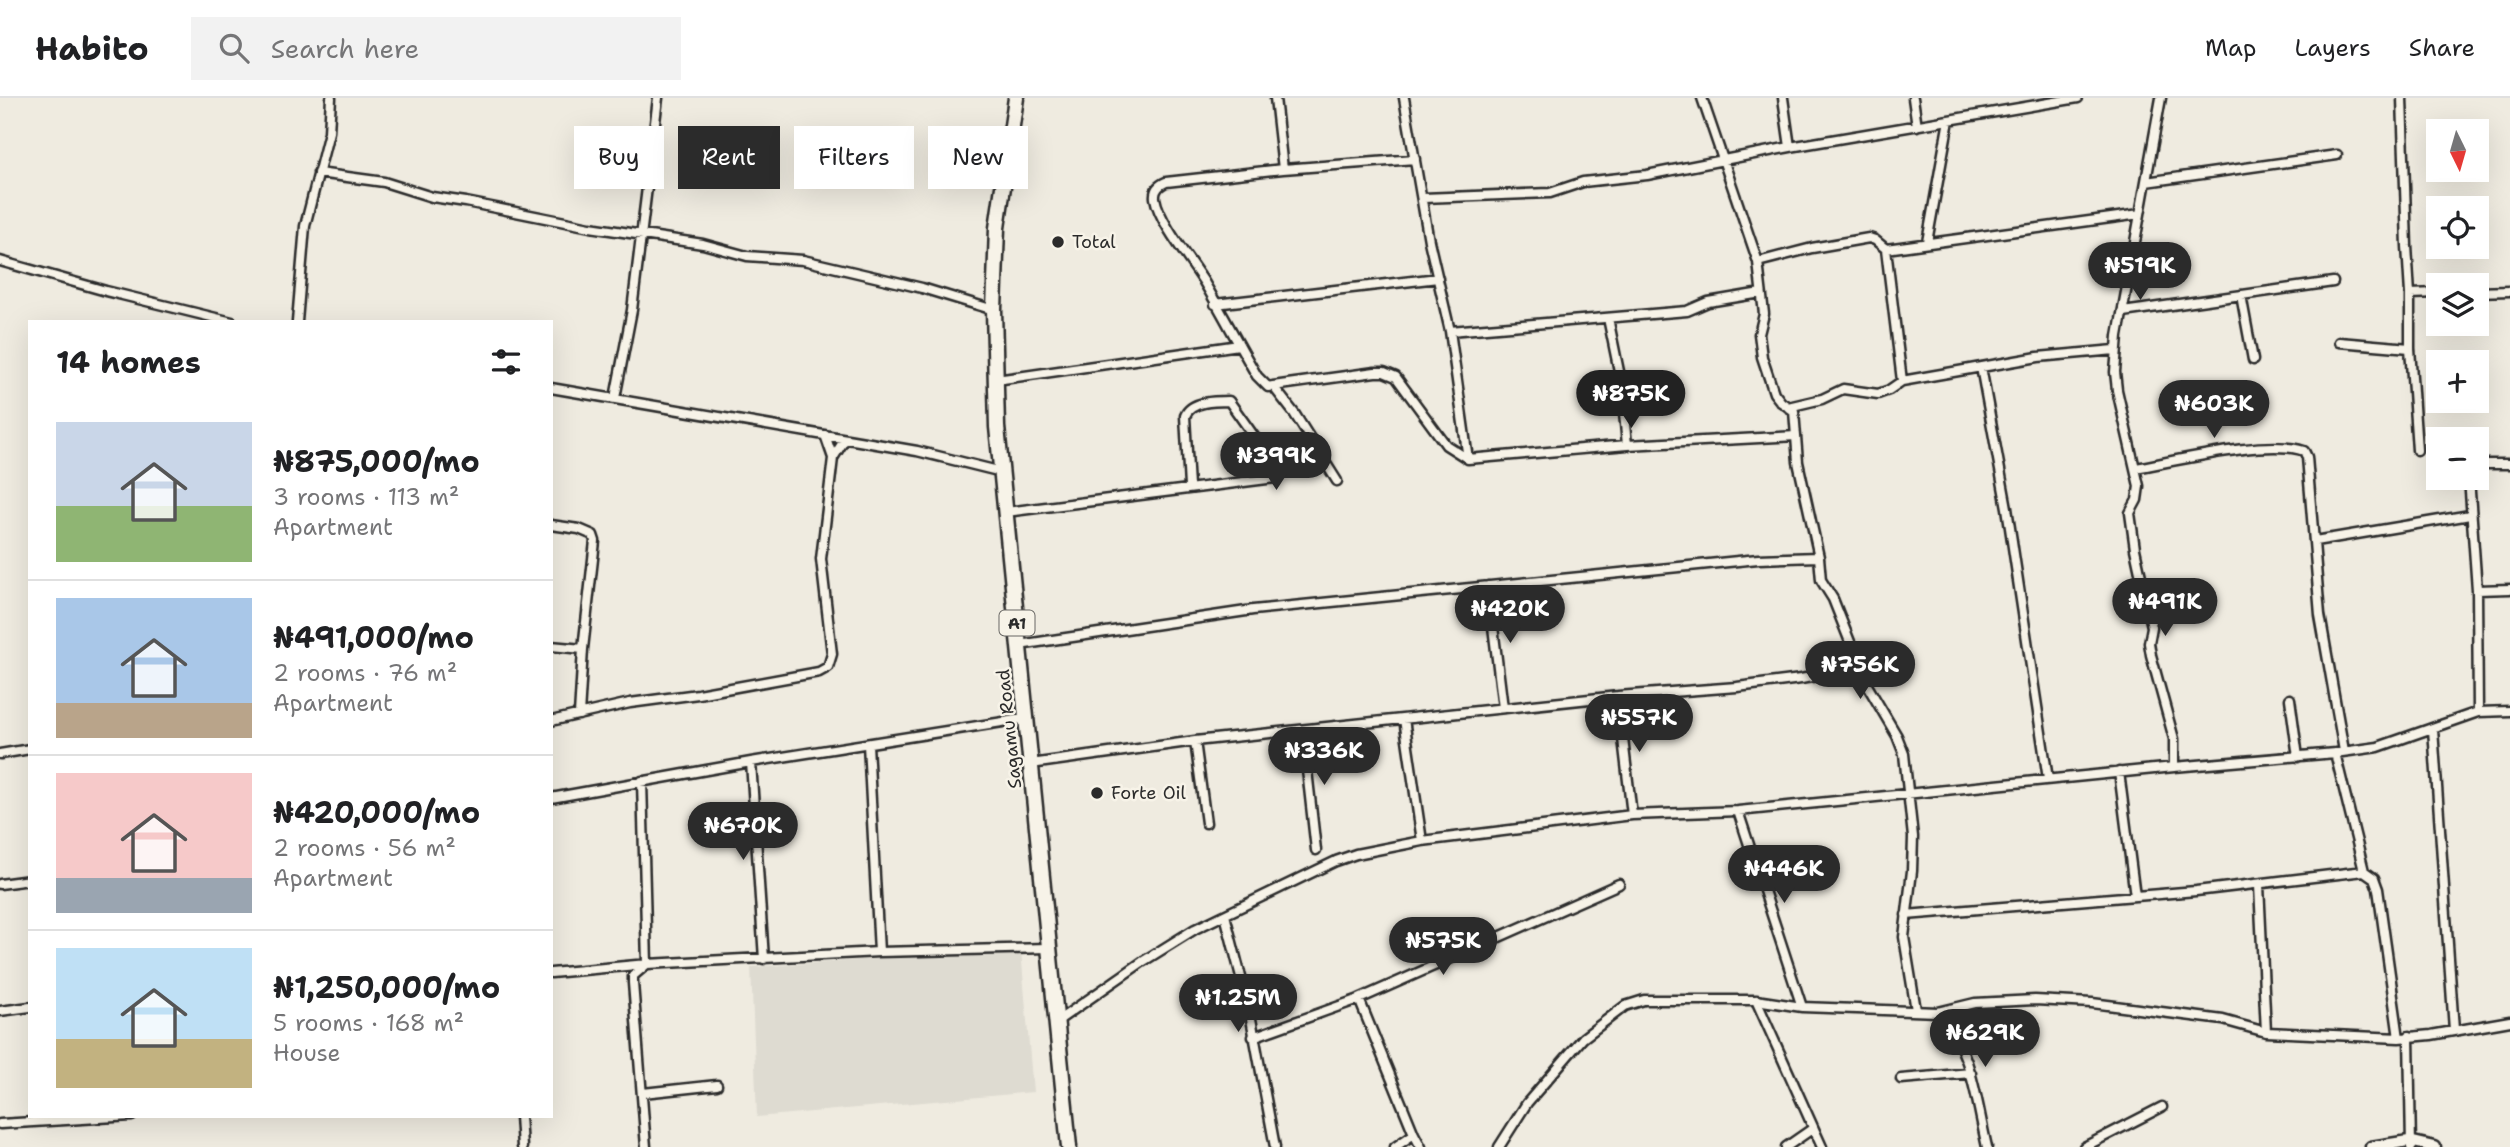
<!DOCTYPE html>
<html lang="en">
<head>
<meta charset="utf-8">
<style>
	body { margin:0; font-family:"Shantell Sans",sans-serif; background:#f2f2f2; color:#202124; height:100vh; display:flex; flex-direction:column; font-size:26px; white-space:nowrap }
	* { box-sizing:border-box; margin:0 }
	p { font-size:23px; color:#757577 }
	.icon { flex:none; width:38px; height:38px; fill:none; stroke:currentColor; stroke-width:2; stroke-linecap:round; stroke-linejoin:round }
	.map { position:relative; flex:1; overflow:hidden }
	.side { position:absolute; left:28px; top:222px; width:525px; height:798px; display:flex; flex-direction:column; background:#fff; border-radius:0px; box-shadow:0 7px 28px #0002 }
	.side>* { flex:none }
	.hud { position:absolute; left:574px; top:28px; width:665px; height:63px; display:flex; gap:14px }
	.needle { width:46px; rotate:175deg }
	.fabs { position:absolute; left:2426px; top:21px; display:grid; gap:14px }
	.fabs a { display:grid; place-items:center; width:63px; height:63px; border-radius:0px; background:#fff; box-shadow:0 7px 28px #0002; font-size:35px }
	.price { position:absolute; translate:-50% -60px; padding:0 16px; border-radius:24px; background:#2b2b2b; color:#fff; font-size:23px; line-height:46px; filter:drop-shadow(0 2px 4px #0008) }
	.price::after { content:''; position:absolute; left:50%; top:42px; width:21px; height:16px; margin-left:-10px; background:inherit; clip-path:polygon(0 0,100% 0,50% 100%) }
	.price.selected { background:#222; color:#fff }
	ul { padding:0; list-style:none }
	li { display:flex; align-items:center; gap:21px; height:175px; padding:0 28px }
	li+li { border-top:2px solid #e0e0e0 }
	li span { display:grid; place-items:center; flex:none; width:196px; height:140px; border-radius:0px; color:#555 }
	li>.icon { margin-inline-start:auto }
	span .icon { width:84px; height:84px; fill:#fffc; stroke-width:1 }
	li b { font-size:30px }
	h2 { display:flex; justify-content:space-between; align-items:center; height:84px; padding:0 28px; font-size:30px }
	.pill { padding:0 24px; border-radius:0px; background:#fff; box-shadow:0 7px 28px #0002; font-size:24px; line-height:63px }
	.pill.selected { background:#2b2b2b; color:#fff }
	header { display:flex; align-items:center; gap:42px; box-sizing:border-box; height:98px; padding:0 35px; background:#fff; border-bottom:2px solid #e0e0e0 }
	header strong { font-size:33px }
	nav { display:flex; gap:38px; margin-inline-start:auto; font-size:24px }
	.search { width:490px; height:63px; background:#f2f2f2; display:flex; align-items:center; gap:18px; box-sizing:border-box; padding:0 24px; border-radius:0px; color:#757577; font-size:26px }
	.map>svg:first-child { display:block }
	.built { fill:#dedbd1 }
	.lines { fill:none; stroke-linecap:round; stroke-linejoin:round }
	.minor-casing { stroke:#2b2b2b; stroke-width:13 }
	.tertiary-casing { stroke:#2b2b2b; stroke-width:15 }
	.trunk-casing { stroke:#2b2b2b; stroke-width:19 }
	.minor { stroke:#f7f3e8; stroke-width:8 }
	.tertiary { stroke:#f7f3e8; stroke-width:10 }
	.trunk { stroke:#f7f3e8; stroke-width:14 }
	.poi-dot { fill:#2b2b2b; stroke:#f7f3e8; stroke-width:2.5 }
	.labels { text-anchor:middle; stroke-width:5; stroke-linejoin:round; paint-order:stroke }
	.shield { fill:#f7f3e8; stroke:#686764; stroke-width:2 }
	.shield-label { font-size:16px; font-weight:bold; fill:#2b2b2b }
	.poi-label { font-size:18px; fill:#2b2b2b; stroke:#f7f3e8; text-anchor:start }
	.street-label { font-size:18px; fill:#2b2b2b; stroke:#f7f3e8 }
</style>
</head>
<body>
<header>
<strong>Habito</strong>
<div class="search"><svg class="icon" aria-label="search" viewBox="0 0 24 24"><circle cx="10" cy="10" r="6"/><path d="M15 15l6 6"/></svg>Search here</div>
<nav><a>Map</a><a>Layers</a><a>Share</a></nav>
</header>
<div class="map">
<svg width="2510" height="1049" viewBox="0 0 2510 1049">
	<rect width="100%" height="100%" fill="#efebe0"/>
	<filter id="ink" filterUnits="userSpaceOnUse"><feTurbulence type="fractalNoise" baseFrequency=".0143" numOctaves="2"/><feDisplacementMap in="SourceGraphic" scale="14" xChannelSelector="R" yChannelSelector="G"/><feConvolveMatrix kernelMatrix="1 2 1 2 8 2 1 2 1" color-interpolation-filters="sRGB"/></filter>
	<g filter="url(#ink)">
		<path class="built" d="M 1021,852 L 1033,994 L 757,1019 L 751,869 Z"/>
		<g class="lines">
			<defs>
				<path id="minor" d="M 1275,0 L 1283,71
					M 1404,0 L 1429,143 L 1450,233 L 1468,361
					M 1702,0 L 1758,164 L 1764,216 L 1759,236 L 1762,259 L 1774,295 L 1781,304 L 1794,313 L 1798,364 L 1819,459 L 1821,482 L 1833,501 L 1852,549 L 1857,570 L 1897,638 L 1904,656 L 1913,739 L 1912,773 L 1904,839 L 1916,912
					M 1783,0 L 1790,49
					M 1913,0 L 1917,28
					M 2161,0 L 2118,238 L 2115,274 L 2117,292 L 2139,388 L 2137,402 L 2130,415 L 2135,451 L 2152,529 L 2149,545 L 2151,557 L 2174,641 L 2174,669
					M 2402,0 L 2407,148 L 2410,196 L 2410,250 L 2417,352
					M 318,75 L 384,84 L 432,99 L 466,104 L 590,129 L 703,146 L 747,158 L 803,162 L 922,190 L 994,212
					M 2146,84 L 2337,57
					M 1423,100 L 1550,95 L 1583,84 L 1647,77 L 1790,49 L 2078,0
					M 1927,144 L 1949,22
					M 1886,151 L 1902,283
					M 0,163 L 106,193 L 232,224
					M 1758,164 L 1812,150 L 1869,140 L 1875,142 L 1886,151 L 2140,116
					M 2476,194 L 2510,193
					M 2410,196 L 2438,195
					M 2241,197 L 2253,262
					M 1215,206 L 1438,180
					M 2123,214 L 2333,184
					M 1608,220 L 1621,283 L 1627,347
					M 297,224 L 305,128 L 329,34 L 331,0
					M 1450,233 L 1687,213 L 1708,204 L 1761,195
					M 2339,244 L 2410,250
					M 1981,269 L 2007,410 L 2048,681
					M 996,282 L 1239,247
					M 1273,288 L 1375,274 L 1384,274 L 1396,279 L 1446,347 L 1468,361 L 1627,347 L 1796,338
					M 551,290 L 917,353 L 1002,374
					M 615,300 L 632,212 L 658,0
					M 1788,309 L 1822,301 L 1843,291 L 1878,296 L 1889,292 L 1902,283 L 2038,259 L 2115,252
					M 825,337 L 833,360
					M 2476,366 L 2510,366
					M 2136,370 C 2176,363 2269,340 2304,353 L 2307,359 L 2320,517 L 2344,653
					M 2469,380 L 2477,492 L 2478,614
					M 1337,383 L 1294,315 L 1273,288 L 1268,289 L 1257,278 C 1239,247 1222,215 1204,184 C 1190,162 1159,124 1155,100 C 1154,92 1159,87 1166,84 L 1283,71 L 1415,61
					M 1006,414 L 1275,380 L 1278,372 L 1229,303 C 1215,303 1191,303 1185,318 L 1189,389
					M 551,427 L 579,431 L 593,437 L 595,443 L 583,551 L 579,617
					M 2315,443 L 2470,417
					M 1488,488 L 1503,610
					M 2477,492 L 2510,491
					M 1019,547 L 1253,512 L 1758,461 L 1819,459
					M 551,548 L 583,551
					M 1618,598 L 1632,717
					M 2290,601 L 2298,659
					M 1404,621 L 1422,743
					M 551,623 L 630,605 L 698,596 L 819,574 L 828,569 L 832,556 L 821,461 L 833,360 L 845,341
					M 2433,631 L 2454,932
					M 1298,632 L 1307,672 L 1316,752
					M 1195,643 L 1206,725
					M 868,646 L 879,854
					M 2335,655 L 2364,773 L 2374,780 L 2378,791 L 2399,940
					M 0,656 L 30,651
					M 751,664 L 764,861
					M 1031,666 L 1195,643 L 1618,598 L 1737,589 L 1801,581 L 1857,570
					M 2119,674 L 2135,798
					M 642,683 L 647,866 L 633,878 L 633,885 L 646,1049
					M 551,700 L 751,664 L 1028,620
					M 1738,713 L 1802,909
					M 0,786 L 30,782
					M 2259,787 L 2266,934
					M 1225,817 L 1249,910 L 1275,1049
					M 1906,817 L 2196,793 L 2364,773
					M 551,875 L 647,866 L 879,854 L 1048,850
					M 1359,901 L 1414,1036 L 1421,1049
					M 1756,902 L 1822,1049
					M 0,913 L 30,909
					M 1938,914 C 1972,950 1976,1002 1987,1049
					M 1056,924 L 1142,864 L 1195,831 L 1336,763 L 1356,756 L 1422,743 L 1632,717 L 1738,713 L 2174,669 L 2335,655 L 2378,649 L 2478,614 L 2510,613
					M 2409,938 L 2411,1049
					M 1253,939 L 1359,901 L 1619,786
					M 1901,981 L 1971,975
					M 643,995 L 717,987
					M 520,1018 L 522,1049
					M 0,1026 L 132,1018
					M 1395,1049 L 1414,1036
					M 1499,1049 L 1527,1005 L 1583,940 L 1625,908 L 1644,902 L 1756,902 L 1802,909 L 1938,914 L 1975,905 L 2035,902 L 2092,905 L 2223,922 L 2266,934 L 2399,940 L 2431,937 L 2510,923
					M 1786,1049 L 1812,1031
					M 2084,1049 L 2162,1009"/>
				<path id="tertiary" d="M 2371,1049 L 2409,1043 L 2435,1049"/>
				<path id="trunk" d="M 1016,0 L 997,130 L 994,212 L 997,329 L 1069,1049"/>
			</defs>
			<use href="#minor" class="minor-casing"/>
			<use href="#tertiary" class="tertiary-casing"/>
			<use href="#trunk" class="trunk-casing"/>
			<use href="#minor" class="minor"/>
			<use href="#tertiary" class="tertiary"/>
			<use href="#trunk" class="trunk"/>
		</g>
	</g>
	<g class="poi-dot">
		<circle cx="1058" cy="144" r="7"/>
		<circle cx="1097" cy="695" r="7"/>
	</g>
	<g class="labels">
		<rect class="shield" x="999.5" y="512.5" width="35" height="25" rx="5"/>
		<g class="shield-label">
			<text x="1017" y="531">A1</text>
		</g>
		<g class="poi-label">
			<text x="1072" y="150">Total</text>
			<text x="1111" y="701">Forte Oil</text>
		</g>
		<g class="street-label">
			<text transform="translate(1009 631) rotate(-96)" y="6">Sagamu Road</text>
		</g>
	</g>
</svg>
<div class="fabs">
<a><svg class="needle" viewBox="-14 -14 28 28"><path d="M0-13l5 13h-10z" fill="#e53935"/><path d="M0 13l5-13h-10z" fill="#757577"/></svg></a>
<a><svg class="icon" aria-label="locate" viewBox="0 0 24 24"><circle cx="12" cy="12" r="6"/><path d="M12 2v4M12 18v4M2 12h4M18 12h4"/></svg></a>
<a><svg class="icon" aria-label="layers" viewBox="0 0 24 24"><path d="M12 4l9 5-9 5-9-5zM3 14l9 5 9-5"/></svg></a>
<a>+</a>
<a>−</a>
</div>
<b class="price" style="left:2140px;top:204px">₦519K</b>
<b class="price selected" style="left:1631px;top:332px">₦875K</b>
<b class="price" style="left:2214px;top:342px">₦603K</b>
<b class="price" style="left:1276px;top:394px">₦399K</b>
<b class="price" style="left:2165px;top:540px">₦491K</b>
<b class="price" style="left:1510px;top:547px">₦420K</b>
<b class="price" style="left:1860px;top:603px">₦756K</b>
<b class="price" style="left:1639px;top:656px">₦557K</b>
<b class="price" style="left:1324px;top:689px">₦336K</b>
<b class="price" style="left:743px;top:764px">₦670K</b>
<b class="price" style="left:1784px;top:807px">₦446K</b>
<b class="price" style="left:1443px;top:879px">₦575K</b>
<b class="price" style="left:1238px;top:936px">₦1.25M</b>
<b class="price" style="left:1985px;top:971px">₦629K</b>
<div class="hud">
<a class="pill">Buy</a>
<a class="pill selected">Rent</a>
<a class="pill">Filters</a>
<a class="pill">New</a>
</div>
<section class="side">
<h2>14 homes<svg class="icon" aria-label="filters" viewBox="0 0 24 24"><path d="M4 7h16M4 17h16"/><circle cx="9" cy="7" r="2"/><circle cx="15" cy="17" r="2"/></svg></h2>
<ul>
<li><span style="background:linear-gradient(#c9d6e8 60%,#8fb573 0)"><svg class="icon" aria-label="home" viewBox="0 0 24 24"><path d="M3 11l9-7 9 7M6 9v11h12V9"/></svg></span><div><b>₦875,000/mo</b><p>3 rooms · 113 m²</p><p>Apartment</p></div></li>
<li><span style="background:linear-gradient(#a9c7e8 75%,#b9a48a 0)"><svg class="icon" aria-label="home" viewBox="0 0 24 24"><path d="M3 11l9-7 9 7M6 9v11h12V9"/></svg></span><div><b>₦491,000/mo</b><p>2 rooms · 76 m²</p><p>Apartment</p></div></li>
<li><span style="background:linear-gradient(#f6c9c9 75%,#9aa5b1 0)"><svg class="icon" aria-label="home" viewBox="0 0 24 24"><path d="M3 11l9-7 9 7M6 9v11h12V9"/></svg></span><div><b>₦420,000/mo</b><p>2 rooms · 56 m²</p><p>Apartment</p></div></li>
<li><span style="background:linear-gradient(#bfe0f5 65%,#c2b280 0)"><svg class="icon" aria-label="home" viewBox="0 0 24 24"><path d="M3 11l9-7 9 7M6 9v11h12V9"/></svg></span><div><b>₦1,250,000/mo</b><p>5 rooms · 168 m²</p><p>House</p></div></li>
</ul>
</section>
</div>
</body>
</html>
